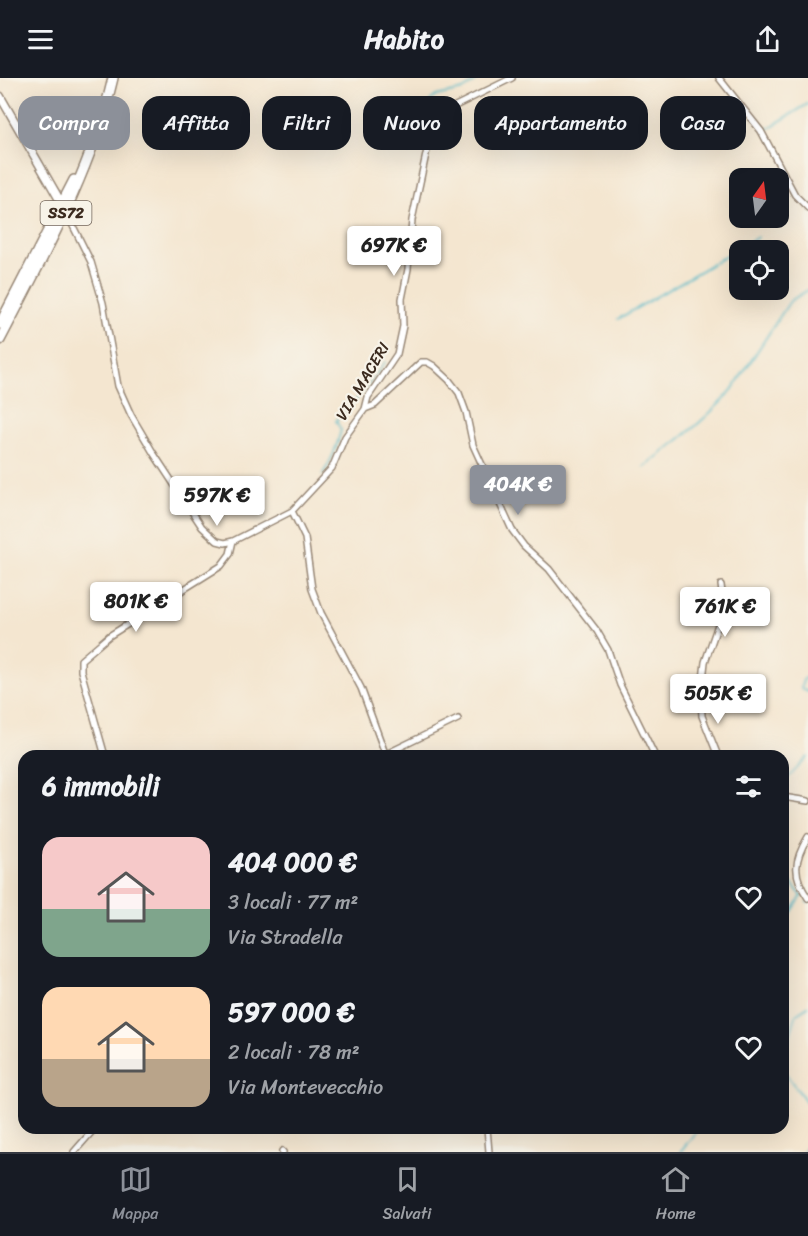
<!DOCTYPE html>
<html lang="it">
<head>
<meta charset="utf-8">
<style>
	body { margin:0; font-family:Sriracha,sans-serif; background:#20242c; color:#f1f3f6; height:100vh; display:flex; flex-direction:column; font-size:22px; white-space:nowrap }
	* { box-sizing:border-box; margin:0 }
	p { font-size:20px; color:#9ea1a6 }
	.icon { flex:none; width:33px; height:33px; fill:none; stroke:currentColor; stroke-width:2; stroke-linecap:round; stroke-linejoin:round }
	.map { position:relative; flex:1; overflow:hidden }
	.drawer { position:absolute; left:18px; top:672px; width:771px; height:384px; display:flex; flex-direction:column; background:#171b24; border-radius:18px; box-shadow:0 6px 24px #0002 }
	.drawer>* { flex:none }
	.top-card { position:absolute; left:18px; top:18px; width:772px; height:54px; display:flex; gap:12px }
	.needle { width:39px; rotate:14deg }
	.controls { position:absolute; left:729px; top:90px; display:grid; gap:12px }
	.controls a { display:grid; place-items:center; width:60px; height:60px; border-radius:12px; background:#171b24; box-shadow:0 6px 24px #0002; font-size:30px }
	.price { position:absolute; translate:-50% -51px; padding:0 14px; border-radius:6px; background:#fff; color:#222; font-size:20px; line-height:39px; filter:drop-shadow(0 2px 3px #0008) }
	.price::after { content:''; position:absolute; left:50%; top:36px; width:18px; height:14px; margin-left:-9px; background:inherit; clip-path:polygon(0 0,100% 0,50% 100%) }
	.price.selected { background:#8c9099; color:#fff }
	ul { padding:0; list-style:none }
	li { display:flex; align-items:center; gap:18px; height:150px; padding:0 24px }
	li span { display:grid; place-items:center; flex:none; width:168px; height:120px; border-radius:18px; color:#555 }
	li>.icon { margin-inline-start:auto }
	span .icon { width:72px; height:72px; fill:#fffc; stroke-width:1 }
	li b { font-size:26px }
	h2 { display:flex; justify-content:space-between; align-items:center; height:72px; padding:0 24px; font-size:26px }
	.tag { padding:0 21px; border-radius:18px; background:#171b24; box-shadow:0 6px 24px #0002; font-size:21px; line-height:54px }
	.tag.selected { background:#8c9099; color:#fff }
	header { display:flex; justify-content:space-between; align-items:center; height:78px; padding:0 24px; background:#171b24; font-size:27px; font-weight:700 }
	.dock { display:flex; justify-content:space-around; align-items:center; height:84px; border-top:2px solid #363941; background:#171b24; font-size:16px; color:#9ea1a6 }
	.dock a { display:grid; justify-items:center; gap:3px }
	.dock .selected { color:#8c9099 }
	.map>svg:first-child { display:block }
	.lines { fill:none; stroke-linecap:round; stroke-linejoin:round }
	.stream { stroke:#4eb9ca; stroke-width:1.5 }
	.minor-casing { stroke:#988877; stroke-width:8 }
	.tertiary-casing { stroke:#988877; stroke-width:10 }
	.primary-casing { stroke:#988877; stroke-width:12 }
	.minor { stroke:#fff; stroke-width:5 }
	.tertiary { stroke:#fff; stroke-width:7 }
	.primary { stroke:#fff; stroke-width:9 }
	.labels { text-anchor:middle; stroke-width:4.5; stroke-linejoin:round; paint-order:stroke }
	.shield { fill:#f7f3e8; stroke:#73665b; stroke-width:1.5 }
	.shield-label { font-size:15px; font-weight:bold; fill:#3b2a1e }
	.street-label { font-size:16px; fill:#3b2a1e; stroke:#f7f3e8 }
</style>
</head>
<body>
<header><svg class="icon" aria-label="menu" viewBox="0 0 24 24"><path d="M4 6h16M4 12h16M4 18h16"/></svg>Habito<svg class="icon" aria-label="share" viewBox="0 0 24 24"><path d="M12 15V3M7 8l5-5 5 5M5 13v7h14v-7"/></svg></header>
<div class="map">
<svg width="808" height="1074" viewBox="0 0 808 1074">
	<rect width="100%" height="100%" fill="#f7f3e8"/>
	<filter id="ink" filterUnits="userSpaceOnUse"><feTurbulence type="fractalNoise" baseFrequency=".0167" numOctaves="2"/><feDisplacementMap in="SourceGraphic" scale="12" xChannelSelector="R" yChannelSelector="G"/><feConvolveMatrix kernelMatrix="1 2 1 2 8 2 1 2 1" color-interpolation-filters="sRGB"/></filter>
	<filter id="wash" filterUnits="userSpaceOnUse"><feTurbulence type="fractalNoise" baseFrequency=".008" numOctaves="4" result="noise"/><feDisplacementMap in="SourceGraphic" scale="24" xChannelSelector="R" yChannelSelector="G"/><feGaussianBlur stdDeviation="1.35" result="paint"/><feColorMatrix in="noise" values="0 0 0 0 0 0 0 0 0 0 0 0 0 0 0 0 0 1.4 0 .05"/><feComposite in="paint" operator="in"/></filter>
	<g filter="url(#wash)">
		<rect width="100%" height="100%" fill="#f4e6d0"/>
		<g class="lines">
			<path class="stream" d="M 764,53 L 808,26
				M 421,70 L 418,55 L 431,22 L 436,18 L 463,12 L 481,0
				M 618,241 L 758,159
				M 644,389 C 675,365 706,342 732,312 L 790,223 L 808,212
				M 322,397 C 332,383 337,369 341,352 L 336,343 L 337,341 C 357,324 370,305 385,284
				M 808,598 L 803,602 L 801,610 L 808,614
				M 783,705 L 808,679
				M 783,795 L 802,818 L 783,847
				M 807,824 L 808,825
				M 783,979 L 797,935 L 808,928
				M 783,992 L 808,1026
				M 680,1074 L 699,1050
				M 803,1074 L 808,1065"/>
		</g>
	</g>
	<g filter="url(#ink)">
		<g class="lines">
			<defs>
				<path id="minor" d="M 719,0 L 761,53 L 795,117 L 808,130
					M 66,134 L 91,184 L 103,225 L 118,308 L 131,337 L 154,376 L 202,449 L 217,463 L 225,465 L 233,463 L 292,433 L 305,460 L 312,511 L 321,535 L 361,610 L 386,678
					M 365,331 L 375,327 L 421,284 L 427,284 L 434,288 L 449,302 L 459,315 L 466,334 L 473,367 L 512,452 L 524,468 L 549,491 L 597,553 L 608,572 L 620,607 L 655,678
					M 292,433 L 332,390 L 345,359 L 365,331 L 368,319 L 397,276 L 403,248 L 402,221 L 408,191 L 412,142 L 431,53 L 445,33 L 512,0
					M 386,676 L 458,641
					M 105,678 L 81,593 L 81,582 L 109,558 L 221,488 L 230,476 L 233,463
					M 718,678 L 702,638 L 701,620 L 705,584 L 724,529 L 721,507
					M 783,719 L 808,723
					M 808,759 C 794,782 792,797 808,820
					M 487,1050 L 489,1074
					M 282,1073 L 283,1074
					M 74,1074 L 95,1050"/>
				<path id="tertiary" d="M 0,18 L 62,126"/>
				<path id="primary" d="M 0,246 L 74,102
					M 0,262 C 44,177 91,94 113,0"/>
			</defs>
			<use href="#minor" class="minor-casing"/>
			<use href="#tertiary" class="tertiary-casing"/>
			<use href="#primary" class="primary-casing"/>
			<use href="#minor" class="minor"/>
			<use href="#tertiary" class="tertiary"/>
			<use href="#primary" class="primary"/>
		</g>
	</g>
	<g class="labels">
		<rect class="shield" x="40.5" y="123" width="51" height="24" rx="4.5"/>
		<g class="shield-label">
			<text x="66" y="140">SS72</text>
		</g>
		<g class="street-label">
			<text transform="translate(362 303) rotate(-59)" y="6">VIA MACERI</text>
		</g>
	</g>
</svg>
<div class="controls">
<a><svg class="needle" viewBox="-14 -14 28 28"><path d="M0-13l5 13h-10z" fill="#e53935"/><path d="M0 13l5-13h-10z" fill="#9ea1a6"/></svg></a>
<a><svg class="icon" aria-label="locate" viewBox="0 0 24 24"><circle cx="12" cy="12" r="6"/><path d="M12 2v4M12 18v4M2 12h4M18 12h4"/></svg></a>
</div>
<b class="price" style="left:394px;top:199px">697K €</b>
<b class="price selected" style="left:518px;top:438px">404K €</b>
<b class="price" style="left:217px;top:449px">597K €</b>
<b class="price" style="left:136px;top:555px">801K €</b>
<b class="price" style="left:725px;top:560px">761K €</b>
<b class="price" style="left:718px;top:647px">505K €</b>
<div class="top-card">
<a class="tag selected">Compra</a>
<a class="tag">Affitta</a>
<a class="tag">Filtri</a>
<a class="tag">Nuovo</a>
<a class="tag">Appartamento</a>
<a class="tag">Casa</a>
</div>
<section class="drawer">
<h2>6 immobili<svg class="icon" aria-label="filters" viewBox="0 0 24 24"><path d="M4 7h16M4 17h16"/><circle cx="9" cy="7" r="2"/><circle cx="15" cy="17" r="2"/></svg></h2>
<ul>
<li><span style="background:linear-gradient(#f6c9c9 60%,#7fa58c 0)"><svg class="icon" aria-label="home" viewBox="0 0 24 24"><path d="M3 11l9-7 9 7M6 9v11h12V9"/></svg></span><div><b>404 000 €</b><p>3 locali · 77 m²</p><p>Via Stradella</p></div><svg class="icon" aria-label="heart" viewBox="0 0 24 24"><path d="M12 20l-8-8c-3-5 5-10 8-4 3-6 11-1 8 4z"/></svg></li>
<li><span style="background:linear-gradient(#ffd9b3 60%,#b9a48a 0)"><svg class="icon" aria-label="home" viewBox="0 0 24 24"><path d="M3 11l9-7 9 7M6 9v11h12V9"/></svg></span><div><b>597 000 €</b><p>2 locali · 78 m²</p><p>Via Montevecchio</p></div><svg class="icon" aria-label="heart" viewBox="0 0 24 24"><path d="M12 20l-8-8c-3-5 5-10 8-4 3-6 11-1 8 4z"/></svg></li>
</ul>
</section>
</div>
<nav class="dock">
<a class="selected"><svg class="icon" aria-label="map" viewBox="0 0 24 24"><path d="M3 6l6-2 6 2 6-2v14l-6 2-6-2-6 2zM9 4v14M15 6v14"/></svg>Mappa</a>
<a><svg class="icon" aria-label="saved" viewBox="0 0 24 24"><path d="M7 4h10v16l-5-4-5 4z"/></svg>Salvati</a>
<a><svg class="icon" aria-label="home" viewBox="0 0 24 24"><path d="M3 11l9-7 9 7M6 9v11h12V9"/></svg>Home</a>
</nav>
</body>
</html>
